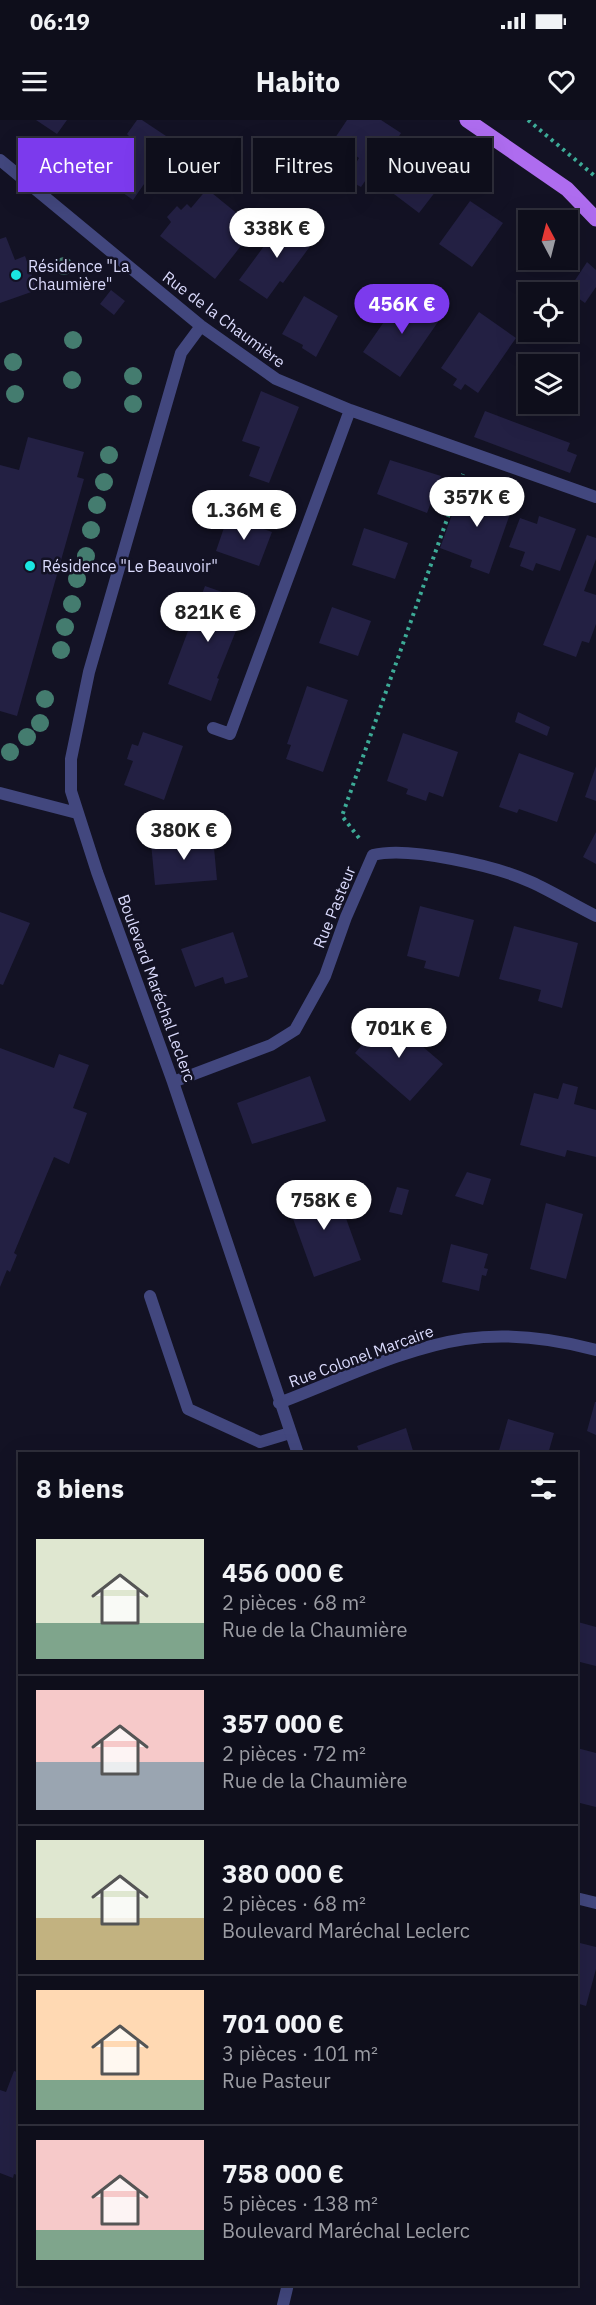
<!DOCTYPE html>
<html lang="fr">
<head>
<meta charset="utf-8">
<style>
	body { margin:0; font-family:"IBM Plex Sans",sans-serif; background:#1c1c28; color:#f1f3f6; height:100vh; display:flex; flex-direction:column; font-size:22px; white-space:nowrap }
	* { box-sizing:border-box; margin:0 }
	p { font-size:20px; color:#9b9ca3 }
	.icon { flex:none; width:33px; height:33px; fill:none; stroke:currentColor; stroke-width:2; stroke-linecap:round; stroke-linejoin:round }
	.map { position:relative; flex:1; overflow:hidden }
	.details { position:absolute; left:18px; top:1332px; width:560px; height:834px; display:flex; flex-direction:column; background:#0e0e1b; border-radius:0px; box-shadow:0 6px 24px #0002,0 0 0 2px #2e2e3a }
	.details>* { flex:none }
	.top-card { position:absolute; left:18px; top:18px; width:561px; height:54px; display:flex; gap:12px }
	.needle { width:39px; rotate:353deg }
	.fabs { position:absolute; left:518px; top:90px; display:grid; gap:12px }
	.fabs a { display:grid; place-items:center; width:60px; height:60px; border-radius:0px; background:#0e0e1b; box-shadow:0 6px 24px #0002,0 0 0 2px #2e2e3a; font-size:30px }
	.price { position:absolute; translate:-50% -51px; padding:0 14px; border-radius:21px; background:#fff; color:#222; font-size:20px; line-height:39px; filter:drop-shadow(0 2px 3px #0008) }
	.price::after { content:''; position:absolute; left:50%; top:36px; width:18px; height:14px; margin-left:-9px; background:inherit; clip-path:polygon(0 0,100% 0,50% 100%) }
	.price.selected { background:#7c3aed; color:#fff }
	ul { padding:0; list-style:none }
	li { display:flex; align-items:center; gap:18px; height:150px; padding:0 18px }
	li+li { border-top:2px solid #2e2e3a }
	li span { display:grid; place-items:center; flex:none; width:168px; height:120px; border-radius:0px; color:#555 }
	li>.icon { margin-inline-start:auto }
	span .icon { width:72px; height:72px; fill:#fffc; stroke-width:1 }
	li b { font-size:26px }
	h2 { display:flex; justify-content:space-between; align-items:center; height:72px; padding:0 18px; font-size:26px }
	.pill { padding:0 21px; border-radius:0px; background:#0e0e1b; box-shadow:0 6px 24px #0002,0 0 0 2px #2e2e3a; font-size:21px; line-height:54px }
	.pill.selected { background:#7c3aed; color:#fff }
	.status { display:flex; justify-content:space-between; align-items:center; height:42px; padding:0 30px; background:#0e0e1b; direction:ltr }
	.status svg { height:16px; fill:currentColor }
	header { display:flex; justify-content:space-between; align-items:center; height:78px; padding:0 18px; background:#0e0e1b; font-size:27px; font-weight:700 }
	.map>svg:first-child { display:block }
	.building { fill:#232043 }
	.lines { fill:none; stroke-linecap:round; stroke-linejoin:round }
	.path { stroke:#3dab97; stroke-width:4; stroke-dasharray:3 4.5; stroke-linecap:butt }
	.service { stroke:#42477e; stroke-width:12 }
	.minor { stroke:#42477e; stroke-width:12 }
	.primary { stroke:#ae6cef; stroke-width:15 }
	.tree { fill:#447c6f }
	.poi-dot { fill:#1ae6e2; stroke:#131224; stroke-width:2 }
	.labels { text-anchor:middle; stroke-width:5; stroke-linejoin:round; paint-order:stroke }
	.poi-label { font-size:16px; fill:#d9d9fb; stroke:#131224; text-anchor:start }
	.street-label { font-size:16px; fill:#d9d9fb; stroke:#131224 }
</style>
</head>
<body>
<div class="status"><b>06:19</b><svg viewBox="0 0 49 12"><path d="M0 12V9h3v3zM5 12V6h3v6zM10 12V3h3v9zM15 12V0h3v12zM26 1h20v11H26zM47 4h2v5h-2z"/></svg></div>
<header><svg class="icon" aria-label="menu" viewBox="0 0 24 24"><path d="M4 6h16M4 12h16M4 18h16"/></svg>Habito<svg class="icon" aria-label="heart" viewBox="0 0 24 24"><path d="M12 20l-8-8c-3-5 5-10 8-4 3-6 11-1 8 4z"/></svg></header>
<div class="map">
<svg width="596" height="2185" viewBox="0 0 596 2185">
	<rect width="100%" height="100%" fill="#131224"/>
	<path class="building" d="M 36,0 L 67,0 L 57,14 Z
		M 137,0 L 142,0 L 169,18 L 158,35 L 162,38 L 133,80 L 102,58 L 130,17 L 127,14 Z
		M 347,0 L 381,0 L 401,13 L 377,51 L 374,48 L 361,67 L 346,59 L 359,38 L 333,21 Z
		M 413,32 L 446,58 L 419,93 L 386,68 Z
		M 207,69 L 255,108 L 215,159 L 160,116 L 171,102 L 167,97 L 177,86 L 181,90 L 187,84 L 191,88 Z
		M 470,81 L 503,103 L 472,147 L 439,124 Z
		M 284,99 L 314,121 L 283,163 L 280,161 L 267,179 L 239,160 Z
		M 6,117 L 15,140 L 25,136 L 37,170 L 0,183 L 0,119 Z
		M 587,142 L 596,150 L 596,167 L 585,183 L 568,171 Z
		M 111,170 L 125,181 L 114,195 L 100,184 Z
		M 404,173 L 440,199 L 400,257 L 363,232 Z
		M 304,176 L 338,196 L 316,237 L 302,228 L 303,225 L 282,214 Z
		M 479,192 L 516,218 L 478,273 L 465,264 L 461,270 L 453,265 L 457,259 L 441,248 Z
		M 261,271 L 299,287 L 269,363 L 249,356 L 260,327 L 242,321 Z
		M 485,291 L 570,323 L 567,331 L 577,335 L 570,353 L 474,317 Z
		M 28,317 L 84,332 L 77,357 L 84,359 L 17,596 L 0,591 L 0,345 L 19,350 Z
		M 390,340 L 441,356 L 427,393 L 377,374 Z
		M 485,366 L 498,369 L 494,381 L 512,388 L 489,454 L 470,447 L 472,440 L 440,428 L 461,370 L 480,378 Z
		M 228,396 L 272,412 L 259,446 L 216,431 Z
		M 539,396 L 576,409 L 560,451 L 536,443 L 533,451 L 520,446 L 525,432 L 509,427 L 520,398 L 537,404 Z
		M 364,408 L 408,423 L 395,459 L 352,445 Z
		M 587,415 L 596,418 L 596,439 L 584,471 L 596,475 L 596,504 L 589,523 L 582,521 L 576,537 L 543,525 Z
		M 205,466 L 248,481 L 217,558 L 219,559 L 211,581 L 168,564 Z
		M 332,487 L 371,501 L 358,536 L 319,523 Z
		M 307,566 L 348,580 L 323,652 L 286,639 L 291,625 L 287,624 Z
		M 518,592 L 550,607 L 547,616 L 515,602 Z
		M 143,612 L 183,626 L 164,680 L 124,665 L 133,641 L 127,639 L 132,624 L 138,626 Z
		M 403,613 L 458,632 L 443,677 L 429,672 L 426,681 L 406,674 L 408,669 L 387,661 Z
		M 519,633 L 574,653 L 557,702 L 519,689 L 517,693 L 499,687 Z
		M 596,646 L 596,681 L 585,677 Z
		M 596,712 L 596,744 L 583,737 Z
		M 213,717 L 217,760 L 155,765 L 151,723 Z
		M 420,786 L 474,800 L 459,857 L 424,848 L 426,841 L 407,836 Z
		M 0,792 L 30,803 L 3,865 L 0,864 Z
		M 514,806 L 578,823 L 562,888 L 538,881 L 541,870 L 499,859 Z
		M 233,812 L 248,857 L 225,864 L 223,857 L 195,867 L 181,829 Z
		M 387,896 L 443,944 L 410,981 L 355,933 Z
		M 0,928 L 54,948 L 59,934 L 89,945 L 73,988 L 87,993 L 69,1044 L 54,1037 L 14,1133 L 17,1135 L 10,1152 L 7,1150 L 0,1167 Z
		M 310,956 L 326,1001 L 252,1024 L 237,983 Z
		M 563,963 L 578,967 L 574,984 L 596,990 L 596,1037 L 567,1030 L 565,1037 L 520,1025 L 534,973 L 558,979 Z
		M 467,1052 L 491,1059 L 483,1085 L 455,1076 Z
		M 334,1065 L 361,1140 L 314,1157 L 287,1082 Z
		M 397,1067 L 409,1070 L 402,1095 L 389,1092 Z
		M 546,1083 L 583,1094 L 566,1159 L 530,1149 Z
		M 451,1124 L 488,1134 L 484,1148 L 488,1149 L 486,1156 L 482,1155 L 479,1171 L 442,1162 Z
		M 595,1282 L 596,1282 L 596,1315 L 587,1311 Z
		M 508,1299 L 554,1313 L 548,1334 L 498,1334 Z
		M 406,1308 L 414,1334 L 360,1334 L 357,1326 Z
		M 578,1502 L 596,1507 L 596,1546 L 576,1541 Z
		M 577,1628 L 596,1633 L 596,1687 L 576,1682 Z
		M 576,1822 L 596,1827 L 596,1849 L 586,1886 L 576,1883 Z
		M 14,1951 L 20,1953 L 20,2056 L 14,2054 L 13,2058 L 0,2053 L 0,1970 L 6,1972 Z"/>
	<g class="lines">
		<path class="path" d="M 528,0 L 596,57
			M 359,718 L 342,696 L 463,354"/>
		<path class="service" d="M 150,1176 L 188,1289 L 260,1322 L 290,1313"/>
		<path class="minor" d="M 0,40 L 201,206 L 276,259 L 350,290 L 596,377
			M 201,206 L 181,233 L 89,552 L 71,639 L 71,671 L 97,752 L 173,962 L 298,1334
			M 213,608 L 230,614 L 350,290
			M 0,673 L 77,693
			M 173,962 L 271,925 L 295,910 L 325,856 L 346,797 L 373,735 C 409,726 496,746 531,762 C 553,772 574,785 596,796
			M 279,1283 C 338,1261 403,1228 465,1219 C 507,1213 555,1219 596,1230
			M 576,1778 L 596,1783
			M 283,2185 L 288,2164"/>
		<path class="primary" d="M 467,0 L 567,69 L 596,99"/>
	</g>
	<g class="tree">
		<circle cx="64" cy="146" r="9"/>
		<circle cx="73" cy="220" r="9"/>
		<circle cx="13" cy="242" r="9"/>
		<circle cx="133" cy="256" r="9"/>
		<circle cx="72" cy="260" r="9"/>
		<circle cx="15" cy="274" r="9"/>
		<circle cx="133" cy="284" r="9"/>
		<circle cx="109" cy="335" r="9"/>
		<circle cx="104" cy="362" r="9"/>
		<circle cx="97" cy="385" r="9"/>
		<circle cx="91" cy="410" r="9"/>
		<circle cx="86" cy="436" r="9"/>
		<circle cx="77" cy="459" r="9"/>
		<circle cx="72" cy="484" r="9"/>
		<circle cx="65" cy="507" r="9"/>
		<circle cx="61" cy="530" r="9"/>
		<circle cx="45" cy="579" r="9"/>
		<circle cx="40" cy="603" r="9"/>
		<circle cx="27" cy="617" r="9"/>
		<circle cx="10" cy="632" r="9"/>
	</g>
	<g class="poi-dot">
		<circle cx="16" cy="155" r="6"/>
		<circle cx="30" cy="446" r="6"/>
	</g>
	<g class="labels">
		<g class="poi-label">
			<text x="28" y="152">Résidence "La<tspan x="28" dy="18">Chaumière"</tspan></text>
			<text x="42" y="452">Résidence "Le Beauvoir"</text>
		</g>
		<g class="street-label">
			<text transform="translate(224 199) rotate(37)" y="6">Rue de la Chaumière</text>
			<text transform="translate(334 787) rotate(-68)" y="6">Rue Pasteur</text>
			<text transform="translate(157 868) rotate(70)" y="6">Boulevard Maréchal Leclerc</text>
			<text transform="translate(361 1236) rotate(-20)" y="6">Rue Colonel Marcaire</text>
		</g>
	</g>
</svg>
<div class="fabs">
<a><svg class="needle" viewBox="-14 -14 28 28"><path d="M0-13l5 13h-10z" fill="#e53935"/><path d="M0 13l5-13h-10z" fill="#9b9ca3"/></svg></a>
<a><svg class="icon" aria-label="locate" viewBox="0 0 24 24"><circle cx="12" cy="12" r="6"/><path d="M12 2v4M12 18v4M2 12h4M18 12h4"/></svg></a>
<a><svg class="icon" aria-label="layers" viewBox="0 0 24 24"><path d="M12 4l9 5-9 5-9-5zM3 14l9 5 9-5"/></svg></a>
</div>
<b class="price" style="left:277px;top:139px">338K €</b>
<b class="price selected" style="left:402px;top:215px">456K €</b>
<b class="price" style="left:477px;top:408px">357K €</b>
<b class="price" style="left:244px;top:421px">1.36M €</b>
<b class="price" style="left:208px;top:523px">821K €</b>
<b class="price" style="left:184px;top:741px">380K €</b>
<b class="price" style="left:399px;top:939px">701K €</b>
<b class="price" style="left:324px;top:1111px">758K €</b>
<div class="top-card">
<a class="pill selected">Acheter</a>
<a class="pill">Louer</a>
<a class="pill">Filtres</a>
<a class="pill">Nouveau</a>
</div>
<section class="details">
<h2>8 biens<svg class="icon" aria-label="filters" viewBox="0 0 24 24"><path d="M4 7h16M4 17h16"/><circle cx="9" cy="7" r="2"/><circle cx="15" cy="17" r="2"/></svg></h2>
<ul>
<li><span style="background:linear-gradient(#dfe7d0 70%,#7fa58c 0)"><svg class="icon" aria-label="home" viewBox="0 0 24 24"><path d="M3 11l9-7 9 7M6 9v11h12V9"/></svg></span><div><b>456 000 €</b><p>2 pièces · 68 m²</p><p>Rue de la Chaumière</p></div></li>
<li><span style="background:linear-gradient(#f6c9c9 60%,#9aa5b1 0)"><svg class="icon" aria-label="home" viewBox="0 0 24 24"><path d="M3 11l9-7 9 7M6 9v11h12V9"/></svg></span><div><b>357 000 €</b><p>2 pièces · 72 m²</p><p>Rue de la Chaumière</p></div></li>
<li><span style="background:linear-gradient(#dfe7d0 65%,#c2b280 0)"><svg class="icon" aria-label="home" viewBox="0 0 24 24"><path d="M3 11l9-7 9 7M6 9v11h12V9"/></svg></span><div><b>380 000 €</b><p>2 pièces · 68 m²</p><p>Boulevard Maréchal Leclerc</p></div></li>
<li><span style="background:linear-gradient(#ffd9b3 75%,#7fa58c 0)"><svg class="icon" aria-label="home" viewBox="0 0 24 24"><path d="M3 11l9-7 9 7M6 9v11h12V9"/></svg></span><div><b>701 000 €</b><p>3 pièces · 101 m²</p><p>Rue Pasteur</p></div></li>
<li><span style="background:linear-gradient(#f6c9c9 75%,#7fa58c 0)"><svg class="icon" aria-label="home" viewBox="0 0 24 24"><path d="M3 11l9-7 9 7M6 9v11h12V9"/></svg></span><div><b>758 000 €</b><p>5 pièces · 138 m²</p><p>Boulevard Maréchal Leclerc</p></div></li>
</ul>
</section>
</div>
</body>
</html>
